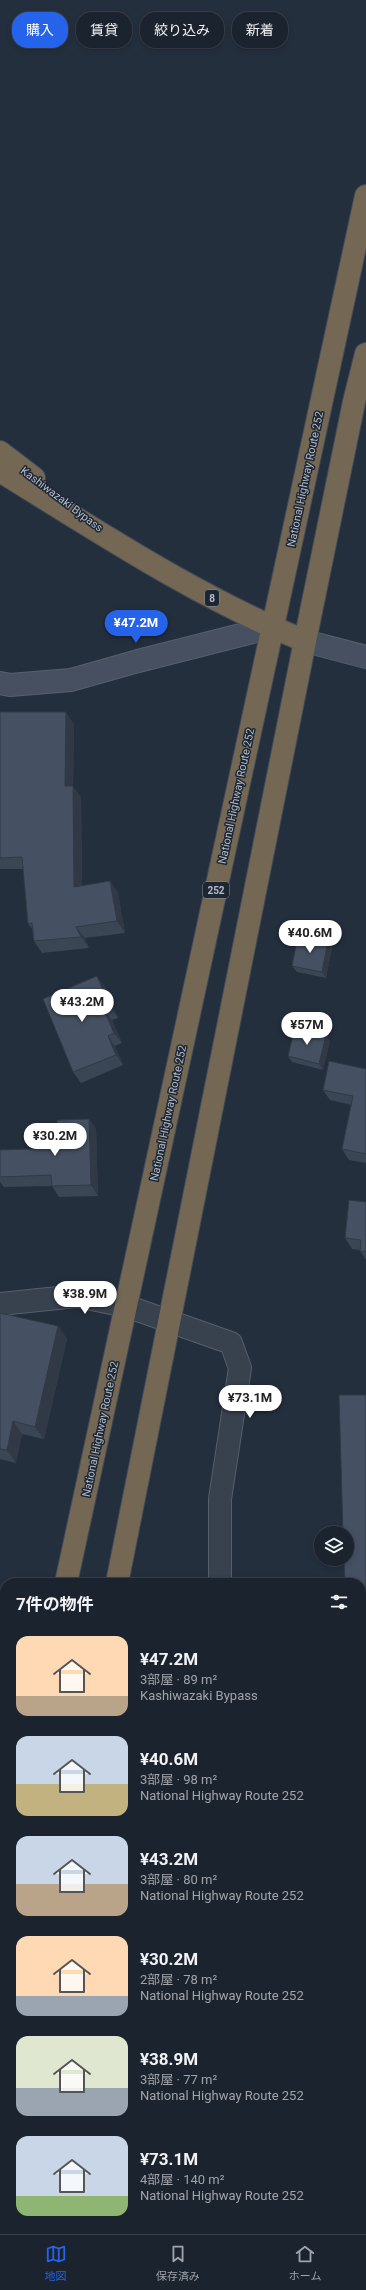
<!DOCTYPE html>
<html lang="ja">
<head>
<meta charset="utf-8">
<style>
	body { margin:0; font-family:Roboto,"Noto Sans JP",sans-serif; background:#282f3a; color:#f1f3f6; height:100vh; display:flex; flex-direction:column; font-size:15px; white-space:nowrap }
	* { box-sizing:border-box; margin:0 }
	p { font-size:13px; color:#a0a4aa }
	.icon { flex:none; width:22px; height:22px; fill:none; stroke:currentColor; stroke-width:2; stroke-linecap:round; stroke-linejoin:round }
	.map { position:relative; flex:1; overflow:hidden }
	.side { position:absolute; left:0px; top:1578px; width:366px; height:656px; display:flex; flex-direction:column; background:#1b232e; border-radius:16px 16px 0 0; box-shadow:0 2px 6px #0003,0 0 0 1px #39404a }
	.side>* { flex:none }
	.top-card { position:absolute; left:12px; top:12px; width:342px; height:36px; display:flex; gap:8px }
	.buttons { position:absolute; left:314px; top:1526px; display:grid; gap:8px }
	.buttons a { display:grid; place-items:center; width:40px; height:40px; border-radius:50%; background:#1b232e; box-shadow:0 2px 6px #0003,0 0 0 1px #39404a; font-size:20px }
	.price { position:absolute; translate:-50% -34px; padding:0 9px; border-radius:14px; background:#fff; color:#222; font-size:13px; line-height:26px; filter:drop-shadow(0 1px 2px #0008) }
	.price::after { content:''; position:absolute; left:50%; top:24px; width:12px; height:9px; margin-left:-6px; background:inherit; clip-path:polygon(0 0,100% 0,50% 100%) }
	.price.selected { background:#2563eb; color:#fff }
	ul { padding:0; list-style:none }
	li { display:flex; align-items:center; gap:12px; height:100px; padding:0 16px }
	li span { display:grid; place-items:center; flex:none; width:112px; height:80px; border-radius:12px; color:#555 }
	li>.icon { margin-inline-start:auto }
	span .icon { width:48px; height:48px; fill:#fffc; stroke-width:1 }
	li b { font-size:17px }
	h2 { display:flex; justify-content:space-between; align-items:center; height:48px; padding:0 16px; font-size:17px }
	.pill { padding:0 14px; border-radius:16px; background:#1b232e; box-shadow:0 2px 6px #0003,0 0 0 1px #39404a; font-size:14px; line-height:36px }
	.pill.selected { background:#2563eb; color:#fff }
	.menu { display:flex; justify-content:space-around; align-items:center; height:56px; border-top:1px solid #39404a; background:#1b232e; font-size:11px; color:#a0a4aa }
	.menu a { display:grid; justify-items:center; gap:2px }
	.menu .selected { color:#2563eb }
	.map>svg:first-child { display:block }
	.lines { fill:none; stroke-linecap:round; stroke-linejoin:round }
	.street-casing { stroke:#565f6c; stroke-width:24 }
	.secondary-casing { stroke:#565f6c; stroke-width:24 }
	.highway-casing { stroke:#434c59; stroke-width:24 }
	.street { stroke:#38414e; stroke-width:22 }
	.secondary { stroke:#465061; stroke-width:22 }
	.highway { stroke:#746855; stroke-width:22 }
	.wall { fill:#3b4654 }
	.shaded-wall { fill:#303945 }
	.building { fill:#455162; stroke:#303945 }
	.labels { text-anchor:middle; stroke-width:3; stroke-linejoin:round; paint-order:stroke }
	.shield { fill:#1d2633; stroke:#878f9c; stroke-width:1 }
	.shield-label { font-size:10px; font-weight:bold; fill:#b4bcc9 }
	.street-label { font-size:11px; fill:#b4bcc9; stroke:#1d2633 }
</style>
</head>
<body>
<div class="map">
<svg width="366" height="2234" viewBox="0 0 366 2234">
	<rect width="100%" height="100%" fill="#242f3e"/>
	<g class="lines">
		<defs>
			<path id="street" d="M 0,1304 L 77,1296 L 126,1306 L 231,1343 L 240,1368 L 220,1499 L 220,1583
				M 361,1684 L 366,1683
				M 0,2151 L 5,2151
				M 54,2234 L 55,2229
				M 213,2234 L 214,2229"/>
			<path id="secondary" d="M 305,641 L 366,657
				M 0,683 L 10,685 L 71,680 L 138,661 L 272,627
				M 361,2140 L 366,2139"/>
			<path id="highway" d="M 0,452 L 34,478
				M 0,471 C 99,532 197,597 305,641
				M 66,1583 L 366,196
				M 117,1583 L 305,641 L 354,402 L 366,354
				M 0,1900 L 5,1877
				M 0,2120 L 5,2097"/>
		</defs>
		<use href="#street" class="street-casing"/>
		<use href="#secondary" class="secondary-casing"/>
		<use href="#highway" class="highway-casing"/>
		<use href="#street" class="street"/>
		<use href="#secondary" class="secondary"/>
		<use href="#highway" class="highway"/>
	</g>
	<path class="wall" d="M 0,712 L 74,724 L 73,787 L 81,797 L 82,886 L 110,881 L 118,893 L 125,933 L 85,938 L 89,948 L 42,953 L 34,941 L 33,930 L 28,924 L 23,869 L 0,869 Z
		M 332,947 L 326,978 L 297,972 L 292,966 Z
		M 105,987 L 118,1018 L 112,1020 L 122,1043 L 115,1046 L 123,1065 L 81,1083 L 73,1072 Z
		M 330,1041 L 323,1070 L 292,1062 L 288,1056 Z
		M 366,1069 L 366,1163 L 349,1160 L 342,1149 L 352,1105 L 330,1100 L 323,1090 Z
		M 89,1119 L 96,1129 L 98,1196 L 59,1197 L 52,1186 L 4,1187 L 0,1182 L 0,1150 L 58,1148 Z
		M 366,1202 L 366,1260 L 360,1251 L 360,1250 L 352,1249 L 345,1238 Z
		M 0,1313 L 58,1326 L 67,1339 L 44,1439 L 22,1434 L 16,1463 L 0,1459 Z
		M 366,1395 L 366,1625 L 361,1625 L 361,1583 Z
		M 0,1592 L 5,1593 L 5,1643 L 0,1642 Z
		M 361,1794 L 366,1803 L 366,1822 L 361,1824 Z
		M 361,2066 L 366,2066 L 366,2107 L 361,2107 Z
		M 366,2170 L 366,2218 L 361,2218 L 361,2171 Z"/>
	<path class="shaded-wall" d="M 66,712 L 74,724 L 73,787 L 81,797 L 82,898 L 74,887 L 65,786 Z
		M 110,881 L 118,893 L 125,933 L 117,921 Z
		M 76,927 L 85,938 L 89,948 L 81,937 Z
		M 328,941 L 332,947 L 326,978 L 322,972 Z
		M 97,976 L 105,987 L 118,1018 L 110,1007 Z
		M 104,1010 L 112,1020 L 122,1043 L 114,1033 Z
		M 326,1035 L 330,1041 L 323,1070 L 319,1064 Z
		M 108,1036 L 115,1046 L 123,1065 L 116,1055 Z
		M 89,1119 L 96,1129 L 98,1196 L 91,1185 Z
		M 58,1326 L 67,1339 L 44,1439 L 35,1427 Z
		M 13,1421 L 22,1434 L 16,1463 L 7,1450 Z
		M 5,1625 L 5,1642 L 2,1638 Z
		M 361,1794 L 366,1804 L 366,1807 L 361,1797 Z"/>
	<path class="building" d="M 0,712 L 66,712 L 65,786 L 73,786 L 74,887 L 110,881 L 117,921 L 76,927 L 81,937 L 34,941 L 32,923 L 28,924 L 22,857 L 0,858 Z
		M 298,935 L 328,941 L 322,972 L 292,966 Z
		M 97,976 L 110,1007 L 104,1010 L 114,1033 L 108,1036 L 116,1055 L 73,1072 L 43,999 Z
		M 295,1027 L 326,1035 L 319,1064 L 288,1056 Z
		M 329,1061 L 366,1069 L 366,1154 L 342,1149 L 353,1096 L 323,1090 Z
		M 89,1119 L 91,1185 L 52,1186 L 51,1175 L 0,1177 L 0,1150 L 58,1148 L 57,1120 Z
		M 349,1200 L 366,1202 L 366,1252 L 360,1251 L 361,1240 L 345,1238 Z
		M 0,1313 L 58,1326 L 35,1427 L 13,1421 L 7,1450 L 0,1449 Z
		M 339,1395 L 366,1395 L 366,1612 L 361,1612 L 361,1583 L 345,1583 L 344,1559 L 347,1559 L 347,1533 L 343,1533 Z
		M 0,1592 L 5,1593 L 5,1625 L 2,1638 L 0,1637 Z
		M 361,1797 L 365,1805 L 366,1805 L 366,1809 L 361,1812 Z
		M 361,2066 L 366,2066 L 366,2096 L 361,2096 Z
		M 366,2170 L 366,2206 L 361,2207 L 361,2171 Z"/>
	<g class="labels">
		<g class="shield">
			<rect x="205" y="590" width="14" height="16" rx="3"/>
			<rect x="203" y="882" width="26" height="16" rx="3"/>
		</g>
		<g class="shield-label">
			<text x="212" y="602">8</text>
			<text x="216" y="894">252</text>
		</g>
		<g class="street-label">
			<text transform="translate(305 479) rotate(-78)" y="4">National Highway Route 252</text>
			<text transform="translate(62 499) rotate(37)" y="4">Kashiwazaki Bypass</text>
			<text transform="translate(236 796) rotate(-78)" y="4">National Highway Route 252</text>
			<text transform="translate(168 1113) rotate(-78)" y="4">National Highway Route 252</text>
			<text transform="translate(100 1429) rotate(-78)" y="4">National Highway Route 252</text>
		</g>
	</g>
</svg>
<div class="buttons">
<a><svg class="icon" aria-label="layers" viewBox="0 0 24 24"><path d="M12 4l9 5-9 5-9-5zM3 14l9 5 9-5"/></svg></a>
</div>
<b class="price selected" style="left:136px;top:644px">¥47.2M</b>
<b class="price" style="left:310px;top:954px">¥40.6M</b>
<b class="price" style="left:82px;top:1023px">¥43.2M</b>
<b class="price" style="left:307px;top:1046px">¥57M</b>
<b class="price" style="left:55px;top:1157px">¥30.2M</b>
<b class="price" style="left:85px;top:1315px">¥38.9M</b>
<b class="price" style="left:250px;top:1419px">¥73.1M</b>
<div class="top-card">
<a class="pill selected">購入</a>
<a class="pill">賃貸</a>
<a class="pill">絞り込み</a>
<a class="pill">新着</a>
</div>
<section class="side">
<h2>7件の物件<svg class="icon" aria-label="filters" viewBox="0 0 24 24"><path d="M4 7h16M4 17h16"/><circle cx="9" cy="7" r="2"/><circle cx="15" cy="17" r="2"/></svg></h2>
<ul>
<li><span style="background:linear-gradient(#ffd9b3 75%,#b9a48a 0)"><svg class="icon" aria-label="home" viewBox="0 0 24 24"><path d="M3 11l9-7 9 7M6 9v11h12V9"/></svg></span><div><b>¥47.2M</b><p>3部屋 · 89 m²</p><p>Kashiwazaki Bypass</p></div></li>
<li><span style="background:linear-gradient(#c9d6e8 60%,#c2b280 0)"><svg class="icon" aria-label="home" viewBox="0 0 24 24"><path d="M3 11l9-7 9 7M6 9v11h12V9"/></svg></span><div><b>¥40.6M</b><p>3部屋 · 98 m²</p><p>National Highway Route 252</p></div></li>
<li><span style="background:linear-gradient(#c9d6e8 60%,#b9a48a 0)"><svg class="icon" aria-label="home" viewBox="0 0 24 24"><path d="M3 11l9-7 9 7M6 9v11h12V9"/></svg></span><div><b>¥43.2M</b><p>3部屋 · 80 m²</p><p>National Highway Route 252</p></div></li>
<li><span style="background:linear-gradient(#ffd9b3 75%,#9aa5b1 0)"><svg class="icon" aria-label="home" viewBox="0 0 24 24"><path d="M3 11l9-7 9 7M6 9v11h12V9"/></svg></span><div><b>¥30.2M</b><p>2部屋 · 78 m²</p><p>National Highway Route 252</p></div></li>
<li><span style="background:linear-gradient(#dfe7d0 65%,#9aa5b1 0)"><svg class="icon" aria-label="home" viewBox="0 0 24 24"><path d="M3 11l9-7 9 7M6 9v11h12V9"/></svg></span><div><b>¥38.9M</b><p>3部屋 · 77 m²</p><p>National Highway Route 252</p></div></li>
<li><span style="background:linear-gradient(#c9d6e8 75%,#8fb573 0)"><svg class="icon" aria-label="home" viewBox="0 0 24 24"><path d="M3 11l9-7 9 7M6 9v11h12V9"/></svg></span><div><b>¥73.1M</b><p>4部屋 · 140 m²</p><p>National Highway Route 252</p></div></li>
</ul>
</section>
</div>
<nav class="menu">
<a class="selected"><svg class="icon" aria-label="map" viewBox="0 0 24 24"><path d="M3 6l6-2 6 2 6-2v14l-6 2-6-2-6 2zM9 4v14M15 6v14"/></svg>地図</a>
<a><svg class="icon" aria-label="saved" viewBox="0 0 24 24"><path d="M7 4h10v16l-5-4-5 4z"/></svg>保存済み</a>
<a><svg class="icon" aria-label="home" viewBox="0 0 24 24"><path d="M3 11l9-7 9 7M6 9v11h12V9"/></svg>ホーム</a>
</nav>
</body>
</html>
